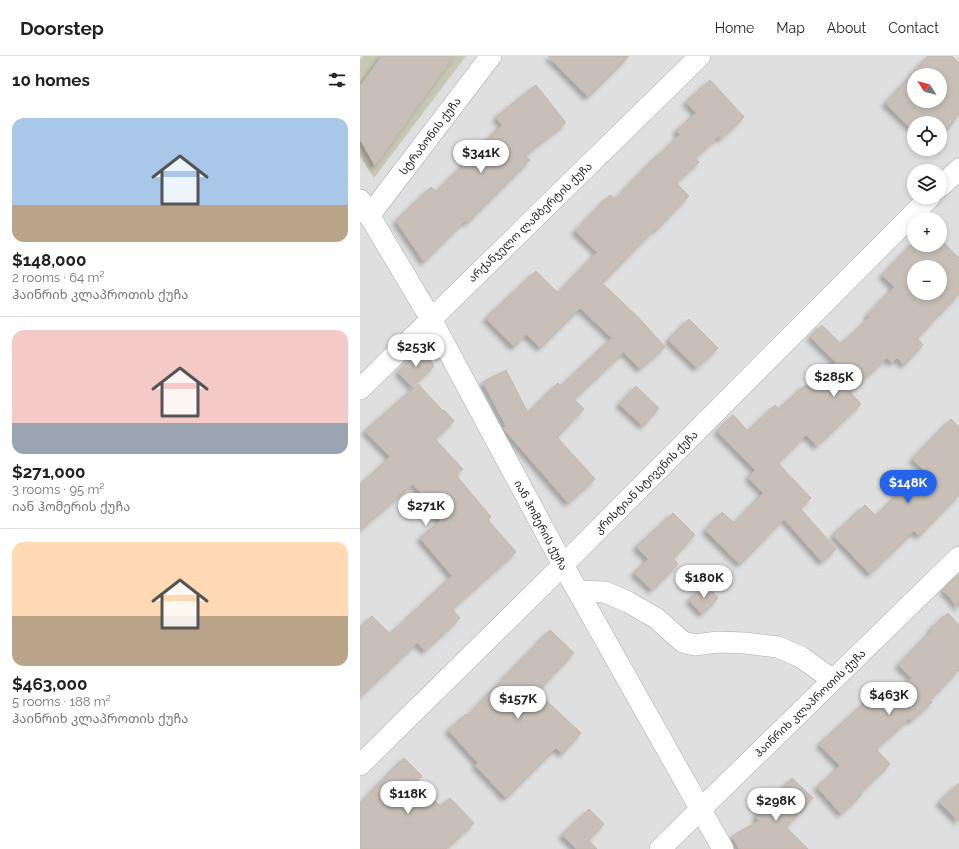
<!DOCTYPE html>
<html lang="en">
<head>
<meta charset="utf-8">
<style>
	body { margin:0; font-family:Raleway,"Noto Sans Georgian",sans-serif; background:#f6f6f6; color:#202124; height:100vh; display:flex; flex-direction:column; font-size:15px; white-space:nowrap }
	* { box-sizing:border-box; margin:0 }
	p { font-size:13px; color:#757577 }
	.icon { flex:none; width:22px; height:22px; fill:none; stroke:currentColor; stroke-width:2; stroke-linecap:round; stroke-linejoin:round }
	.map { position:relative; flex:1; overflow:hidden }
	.drawer { display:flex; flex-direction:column; background:#fff; width:360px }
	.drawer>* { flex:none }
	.needle { width:26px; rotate:306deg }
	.controls { position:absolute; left:547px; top:12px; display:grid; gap:8px }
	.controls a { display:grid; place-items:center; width:40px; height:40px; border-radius:50%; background:#fff; box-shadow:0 2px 6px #0003; font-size:20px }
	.price { position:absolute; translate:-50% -34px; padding:0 9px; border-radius:14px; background:#fff; color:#222; font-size:13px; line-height:26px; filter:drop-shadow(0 1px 2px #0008) }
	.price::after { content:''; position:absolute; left:50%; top:24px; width:12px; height:9px; margin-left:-6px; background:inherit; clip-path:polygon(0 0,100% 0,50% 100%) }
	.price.on { background:#2563eb; color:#fff }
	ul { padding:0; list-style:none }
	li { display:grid; align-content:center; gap:8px; height:212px; padding:0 12px }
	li+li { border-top:1px solid #e0e0e0 }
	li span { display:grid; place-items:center; height:124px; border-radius:12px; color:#555 }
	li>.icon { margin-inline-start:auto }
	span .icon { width:72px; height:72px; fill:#fffc; stroke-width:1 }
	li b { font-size:17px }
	h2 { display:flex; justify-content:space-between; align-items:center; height:48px; padding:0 12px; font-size:17px }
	header { display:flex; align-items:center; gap:24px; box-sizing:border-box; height:56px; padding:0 20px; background:#fff; border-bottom:1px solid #e0e0e0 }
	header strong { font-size:19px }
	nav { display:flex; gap:22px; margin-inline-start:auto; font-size:14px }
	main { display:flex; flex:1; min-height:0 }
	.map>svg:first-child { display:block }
	.residential { fill:#e0dfdf; fill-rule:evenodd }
	.construction { fill:#c7c7b4 }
	.building { fill:#c7bfb8; stroke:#c4b6ab; fill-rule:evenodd; filter:url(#shadow) }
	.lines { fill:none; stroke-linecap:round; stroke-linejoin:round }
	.minor-casing { stroke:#a9a9a9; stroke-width:22 }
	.minor { stroke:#fff; stroke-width:21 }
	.labels { text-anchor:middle; stroke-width:3; stroke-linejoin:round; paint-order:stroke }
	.street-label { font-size:11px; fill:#222; stroke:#fff }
</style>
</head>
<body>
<header>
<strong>Doorstep</strong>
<nav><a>Home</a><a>Map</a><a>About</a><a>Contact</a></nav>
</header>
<main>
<section class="drawer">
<h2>10 homes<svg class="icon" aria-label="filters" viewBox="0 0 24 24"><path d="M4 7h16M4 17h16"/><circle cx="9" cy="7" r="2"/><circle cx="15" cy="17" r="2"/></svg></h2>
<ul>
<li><span style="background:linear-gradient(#a9c7e8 70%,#b9a48a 0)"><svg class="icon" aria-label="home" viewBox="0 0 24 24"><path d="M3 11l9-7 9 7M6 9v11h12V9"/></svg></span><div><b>$148,000</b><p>2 rooms · 64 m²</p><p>ჰაინრიხ კლაპროთის ქუჩა</p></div></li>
<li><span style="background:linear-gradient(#f6c9c9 75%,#9aa5b1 0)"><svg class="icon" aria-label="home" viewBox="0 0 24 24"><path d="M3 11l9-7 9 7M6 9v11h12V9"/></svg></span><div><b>$271,000</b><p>3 rooms · 95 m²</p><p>იან ჰომერის ქუჩა</p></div></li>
<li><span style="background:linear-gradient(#ffd9b3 60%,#b9a48a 0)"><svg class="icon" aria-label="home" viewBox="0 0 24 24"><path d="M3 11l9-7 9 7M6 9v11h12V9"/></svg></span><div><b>$463,000</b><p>5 rooms · 188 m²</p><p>ჰაინრიხ კლაპროთის ქუჩა</p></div></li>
</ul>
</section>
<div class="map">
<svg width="599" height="793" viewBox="0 0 599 793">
	<defs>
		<filter id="shadow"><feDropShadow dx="-3.5" dy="3.5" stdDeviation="2" flood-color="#0004"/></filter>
	</defs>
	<rect width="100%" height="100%" fill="#f2efe9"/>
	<path class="residential" d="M 0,0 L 599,0 L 599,793 L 0,793 ZM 554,19 L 580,19 L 580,45 L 554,45 ZM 554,67 L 580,67 L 580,93 L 554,93 ZM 554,115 L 580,115 L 580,141 L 554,141 ZM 554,163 L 580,163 L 580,189 L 554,189 ZM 554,211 L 580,211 L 580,237 L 554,237 Z"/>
	<path class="construction" d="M 3,0 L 106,0 L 14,122 L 0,101 L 0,4 Z"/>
	<path class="building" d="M 22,0 L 94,0 L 15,110 L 0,83 L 0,30 Z
		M 188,0 L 269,0 L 228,41 Z
		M 568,0 L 592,0 L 599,7 L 599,58 L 593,65 L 594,66 L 580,80 L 580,67 L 554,67 L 554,75 L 525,47 L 552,19 L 551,18 ZM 554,19 L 580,19 L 580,45 L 554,45 Z
		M 350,24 L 384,61 L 361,83 L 358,81 L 335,102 L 339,106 L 316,127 L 329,140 L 295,175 L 294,174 L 242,227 L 278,261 L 305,291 L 280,313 L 264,296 L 214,343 L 224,353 L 197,381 L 235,423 L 208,447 L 143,372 L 146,370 L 123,326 L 146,314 L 168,357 L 198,327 L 201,330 L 252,282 L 220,252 L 180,292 L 166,278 L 154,291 L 126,262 L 176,215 L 198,237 L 237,196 L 215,175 L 250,139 L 255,143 L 293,104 L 320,79 L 316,75 L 336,57 L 326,46 Z
		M 176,29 L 206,67 L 165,99 L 170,104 L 107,167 L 105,165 L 64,206 L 36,165 L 71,131 L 76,136 L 142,69 L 136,61 Z
		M 580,183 L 599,202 L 599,238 L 557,282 L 563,289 L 544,309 L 537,302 L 532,307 L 527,302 L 490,336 L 501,348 L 457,390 L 446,379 L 418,407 L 451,442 L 440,452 L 476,493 L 462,506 L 424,463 L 380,508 L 345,474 L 362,456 L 374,467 L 403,437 L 388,421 L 395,414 L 357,375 L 373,359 L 388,375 L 415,349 L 419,353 L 445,329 L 449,332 L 476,306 L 450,281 L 462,269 L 481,288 L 510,261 L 507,259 L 534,231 L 522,219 L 554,186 L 554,189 L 580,189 ZM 554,211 L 580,211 L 580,237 L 554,237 Z
		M 329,263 L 358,292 L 337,312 L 308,284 Z
		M 62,291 L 74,310 L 52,331 L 38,316 Z
		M 58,328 L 83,355 L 84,354 L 94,365 L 75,383 L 103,413 L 96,419 L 131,461 L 128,464 L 156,496 L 92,553 L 100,562 L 65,595 L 57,587 L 0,641 L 0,571 L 12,560 L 30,578 L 92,520 L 60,482 L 80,465 L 73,458 L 77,455 L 53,428 L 0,474 L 0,429 L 30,401 L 5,375 Z
		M 276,330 L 299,352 L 283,370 L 259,348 Z
		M 591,363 L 599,371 L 599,439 L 559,480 L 554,475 L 510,518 L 473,479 L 505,449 L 516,460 L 563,413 L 552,403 Z
		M 313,457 L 335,479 L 313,502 L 318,508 L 292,534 L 274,517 L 288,503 L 276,491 Z
		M 599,518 L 599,552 L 583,534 Z
		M 346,528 L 358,542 L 342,558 L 329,544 Z
		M 588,557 L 599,569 L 599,614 L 570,644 L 572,646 L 551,665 L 549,663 L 516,693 L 530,708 L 500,737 L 501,739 L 481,758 L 457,731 L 480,710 L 459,688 L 513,639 L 523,650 L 552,622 L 538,609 L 572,574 L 571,572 Z
		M 190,574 L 214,597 L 177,636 L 221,677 L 202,698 L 196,692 L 146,742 L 115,709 L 118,707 L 88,674 L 106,658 L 107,660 Z
		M 44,702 L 62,720 L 55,726 L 80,750 L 90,742 L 114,767 L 86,793 L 0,793 L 0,747 Z
		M 432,722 L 453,742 L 426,771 L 448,793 L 379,793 L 372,780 L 399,765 L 395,761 Z
		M 599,727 L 599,766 L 579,746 Z
		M 229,753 L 244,768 L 228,784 L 237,793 L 216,793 L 202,779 Z"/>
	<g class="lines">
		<defs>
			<path id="minor" d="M 580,131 L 599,113
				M 0,144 L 71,263 L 203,509 L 363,793
				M 9,160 L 131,0
				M 0,333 L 340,0
				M 218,535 L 245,536 L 268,546 L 296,562 L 323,586 L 335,589 L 358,586 L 385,587 L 418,591 L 441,601 L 473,624
				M 0,709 L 203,509 L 570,141
				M 300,793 L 599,501"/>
		</defs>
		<use href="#minor" class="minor-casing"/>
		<use href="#minor" class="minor"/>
	</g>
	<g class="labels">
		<g class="street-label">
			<text transform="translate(70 80) rotate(-53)" y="4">სტრაბონის ქუჩა</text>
			<text transform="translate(170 166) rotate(-44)" y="4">არქანჯელო ლამბერტის ქუჩა</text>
			<text transform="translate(286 426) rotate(-45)" y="4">კრისტიან სტივენის ქუჩა</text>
			<text transform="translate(181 469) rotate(62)" y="4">იან ჰომერის ქუჩა</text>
			<text transform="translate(450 647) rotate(-44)" y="4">ჰაინრიხ კლაპროთის ქუჩა</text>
		</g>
	</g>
</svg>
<div class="controls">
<a><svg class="needle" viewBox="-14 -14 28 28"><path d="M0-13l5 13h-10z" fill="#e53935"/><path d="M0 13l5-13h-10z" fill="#757577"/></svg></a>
<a><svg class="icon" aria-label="locate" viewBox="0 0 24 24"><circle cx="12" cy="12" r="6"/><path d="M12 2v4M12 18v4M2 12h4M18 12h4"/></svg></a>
<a><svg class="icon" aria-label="layers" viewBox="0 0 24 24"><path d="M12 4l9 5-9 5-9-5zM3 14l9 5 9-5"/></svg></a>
<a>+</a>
<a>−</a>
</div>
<b class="price" style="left:121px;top:118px">$341K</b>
<b class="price" style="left:56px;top:312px">$253K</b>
<b class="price" style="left:474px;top:342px">$285K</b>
<b class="price on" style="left:548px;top:448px">$148K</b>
<b class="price" style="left:66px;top:471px">$271K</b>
<b class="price" style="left:344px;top:543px">$180K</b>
<b class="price" style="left:529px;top:660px">$463K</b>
<b class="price" style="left:158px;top:664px">$157K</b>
<b class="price" style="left:48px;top:759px">$118K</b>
<b class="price" style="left:416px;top:766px">$298K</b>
</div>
</main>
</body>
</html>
